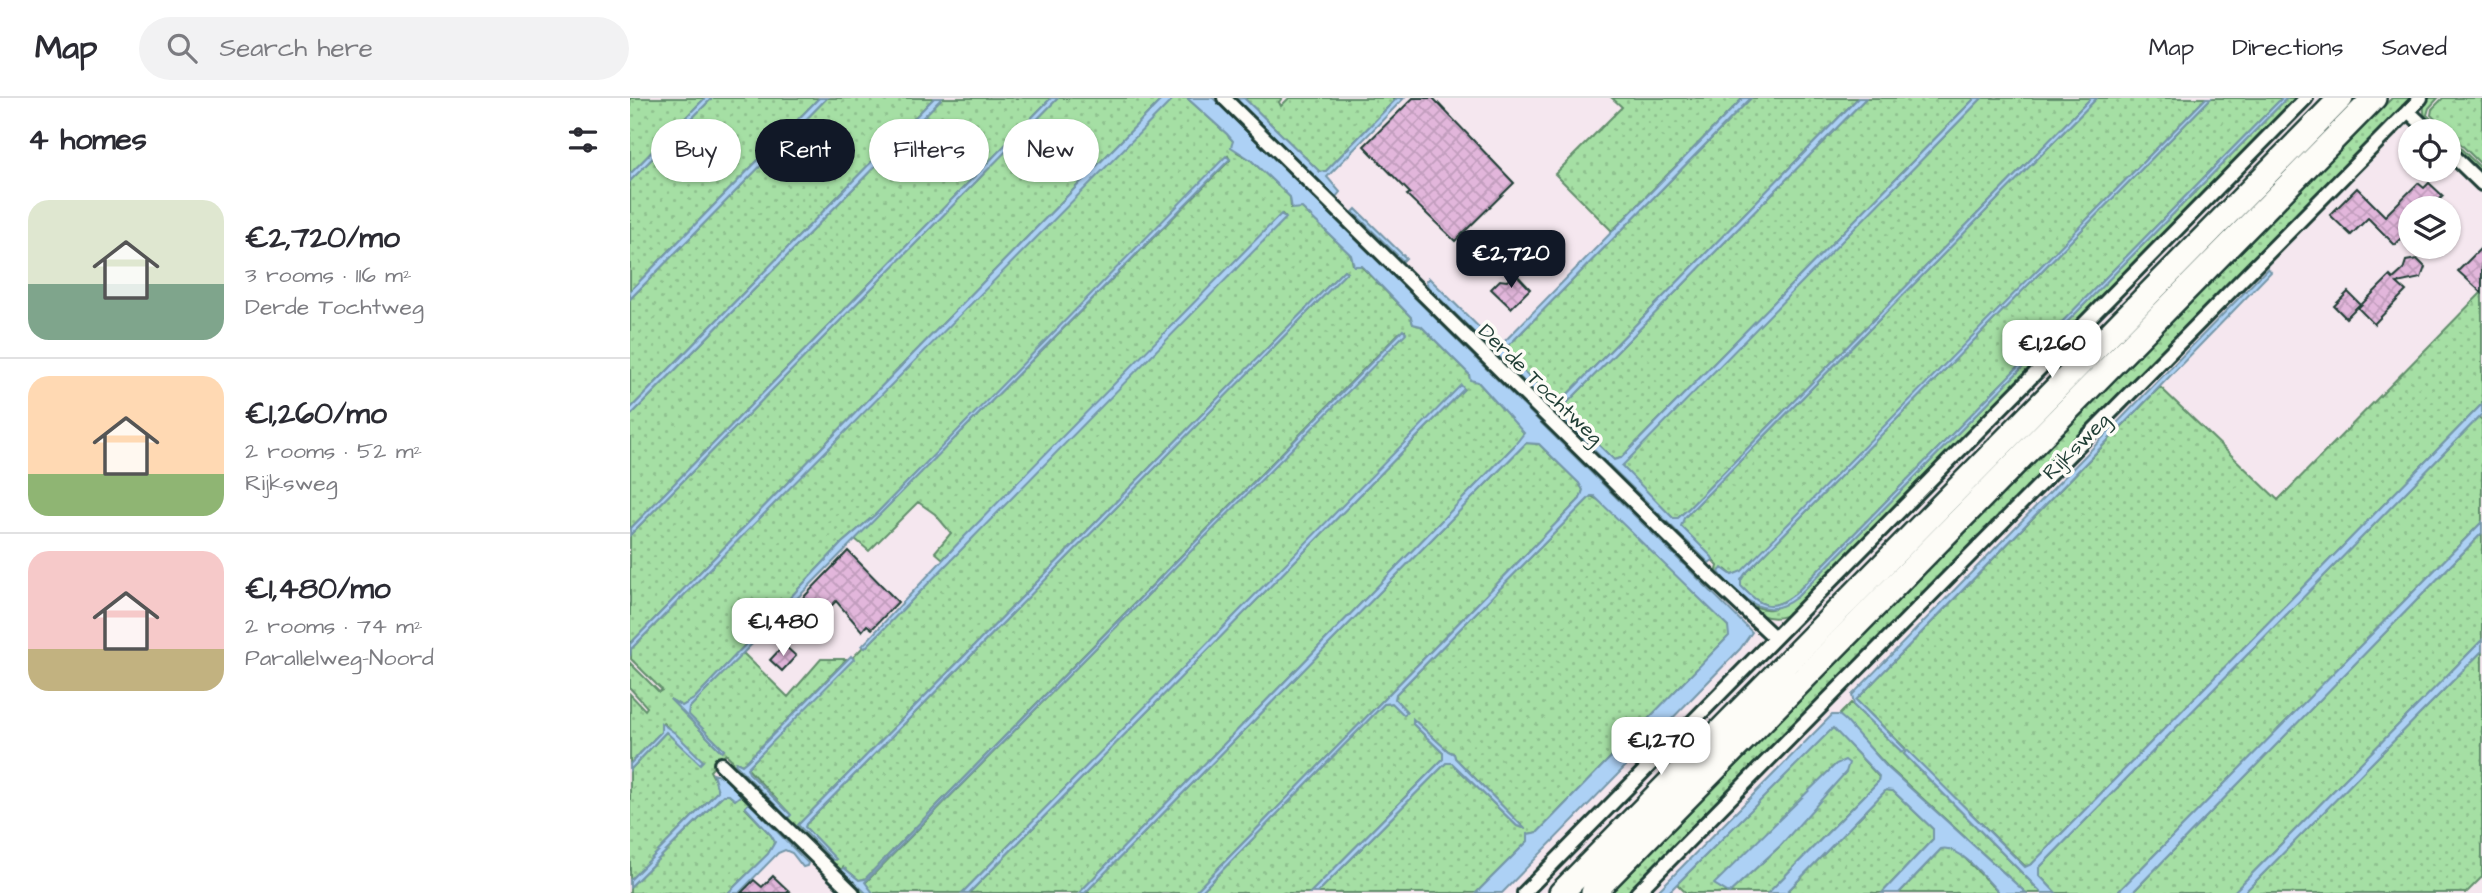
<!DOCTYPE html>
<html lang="en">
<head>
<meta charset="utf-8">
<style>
	body { margin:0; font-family:"Architects Daughter",sans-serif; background:#f2f2f3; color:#2b2b33; height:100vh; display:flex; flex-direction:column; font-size:26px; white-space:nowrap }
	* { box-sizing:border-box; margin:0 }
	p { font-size:23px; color:#7c7c81 }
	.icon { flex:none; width:38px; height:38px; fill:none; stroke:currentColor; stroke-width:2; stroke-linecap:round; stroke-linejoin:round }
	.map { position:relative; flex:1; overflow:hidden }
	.sheet { display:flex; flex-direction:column; background:#fff; width:630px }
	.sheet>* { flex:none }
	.banner { position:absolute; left:21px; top:21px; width:665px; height:63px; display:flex; gap:14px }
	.fabs { position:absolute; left:1768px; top:21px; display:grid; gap:14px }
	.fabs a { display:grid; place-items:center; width:63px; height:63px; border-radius:50%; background:#fff; box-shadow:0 2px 5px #0004; font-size:35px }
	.price { position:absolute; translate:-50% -60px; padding:0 16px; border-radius:14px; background:#fff; color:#222; font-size:23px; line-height:46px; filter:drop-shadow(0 2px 4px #0008) }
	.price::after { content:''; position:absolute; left:50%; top:42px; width:21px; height:16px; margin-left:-10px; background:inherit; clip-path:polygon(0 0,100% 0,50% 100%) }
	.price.active { background:#111827; color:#fff }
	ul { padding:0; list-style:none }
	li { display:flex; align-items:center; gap:21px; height:175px; padding:0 28px }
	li+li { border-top:2px solid #e1e1e2 }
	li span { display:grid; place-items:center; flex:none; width:196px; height:140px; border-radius:21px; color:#555 }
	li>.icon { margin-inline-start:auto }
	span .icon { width:84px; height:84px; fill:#fffc; stroke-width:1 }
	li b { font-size:30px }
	h2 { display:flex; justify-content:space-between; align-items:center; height:84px; padding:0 28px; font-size:30px }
	.chip { padding:0 24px; border-radius:32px; background:#fff; box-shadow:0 2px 5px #0004; font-size:24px; line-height:63px }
	.chip.active { background:#111827; color:#fff }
	header { display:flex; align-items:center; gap:42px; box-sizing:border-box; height:98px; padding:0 35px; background:#fff; border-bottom:2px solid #e1e1e2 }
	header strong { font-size:33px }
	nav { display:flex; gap:38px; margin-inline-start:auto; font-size:24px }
	.search { width:490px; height:63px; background:#f2f2f3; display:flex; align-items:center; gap:18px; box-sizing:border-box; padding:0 24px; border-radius:38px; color:#7c7c81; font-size:26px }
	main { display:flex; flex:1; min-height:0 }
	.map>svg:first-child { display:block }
	.grass { fill:url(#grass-dots); stroke:#628e6c; stroke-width:2; fill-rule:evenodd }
	.water { fill:#add1f5; stroke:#7496a8; stroke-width:2 }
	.building { fill:url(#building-cross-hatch); stroke:#1f3d34; stroke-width:2 }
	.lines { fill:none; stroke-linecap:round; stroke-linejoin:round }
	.minor-casing { stroke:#1f3d34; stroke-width:18 }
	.motorway-casing { stroke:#1f3d34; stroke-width:28 }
	.minor { stroke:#fdfcf7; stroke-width:12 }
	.motorway { stroke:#fdfcf7; stroke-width:23 }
	.labels { text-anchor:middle; stroke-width:7; stroke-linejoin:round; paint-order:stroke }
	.street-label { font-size:21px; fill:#1f3d34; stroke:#fdfcf7 }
</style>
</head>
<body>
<header>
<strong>Map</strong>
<div class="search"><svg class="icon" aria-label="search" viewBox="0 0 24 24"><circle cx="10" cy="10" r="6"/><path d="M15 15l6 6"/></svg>Search here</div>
<nav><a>Map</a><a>Directions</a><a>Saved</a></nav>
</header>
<main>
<section class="sheet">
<h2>4 homes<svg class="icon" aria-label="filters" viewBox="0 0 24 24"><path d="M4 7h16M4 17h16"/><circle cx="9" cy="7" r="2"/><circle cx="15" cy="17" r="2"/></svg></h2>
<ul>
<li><span style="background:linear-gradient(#dfe7d0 60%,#7fa58c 0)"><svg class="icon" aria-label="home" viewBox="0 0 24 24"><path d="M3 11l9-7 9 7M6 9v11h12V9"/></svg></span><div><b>€2,720/mo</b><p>3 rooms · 116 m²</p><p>Derde Tochtweg</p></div></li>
<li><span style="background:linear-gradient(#ffd9b3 70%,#8fb573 0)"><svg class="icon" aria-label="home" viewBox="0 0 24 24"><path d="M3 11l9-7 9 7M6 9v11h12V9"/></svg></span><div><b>€1,260/mo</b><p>2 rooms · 52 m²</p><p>Rijksweg</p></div></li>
<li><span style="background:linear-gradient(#f6c9c9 70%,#c2b280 0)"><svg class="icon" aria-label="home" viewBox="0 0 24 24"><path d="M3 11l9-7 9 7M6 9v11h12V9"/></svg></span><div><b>€1,480/mo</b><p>2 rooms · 74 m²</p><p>Parallelweg-Noord</p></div></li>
</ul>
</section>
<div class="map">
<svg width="1852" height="795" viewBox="0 0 1852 795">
	<defs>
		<pattern id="grass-dots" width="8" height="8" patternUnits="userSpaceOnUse" patternTransform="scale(1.75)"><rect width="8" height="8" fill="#a5dfa4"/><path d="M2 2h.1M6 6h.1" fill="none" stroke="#8ec08e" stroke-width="1.8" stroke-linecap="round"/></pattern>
		<pattern id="building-cross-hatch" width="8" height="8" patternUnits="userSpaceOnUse" patternTransform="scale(1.75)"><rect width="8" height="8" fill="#e2b6db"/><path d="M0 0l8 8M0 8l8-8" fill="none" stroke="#c19dbd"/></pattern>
	</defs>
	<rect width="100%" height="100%" fill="#f5e7ef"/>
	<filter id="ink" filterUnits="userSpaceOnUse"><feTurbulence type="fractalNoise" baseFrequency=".0143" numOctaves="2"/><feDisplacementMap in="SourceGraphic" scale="14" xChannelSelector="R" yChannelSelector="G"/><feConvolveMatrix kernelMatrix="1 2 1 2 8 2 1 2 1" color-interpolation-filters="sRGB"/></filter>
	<g filter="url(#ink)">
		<path class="grass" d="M 0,0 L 75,0 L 0,76 Z
			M 82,0 L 189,0 L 0,193 L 0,83 Z
			M 197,0 L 304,0 L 0,311 L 0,201 Z
			M 312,0 L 421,0 L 0,431 L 0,318 Z
			M 428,0 L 533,0 L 0,546 L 0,437 Z
			M 542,0 L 557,0 L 597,36 L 603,43 L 607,54 L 621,62 L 660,99 L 661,110 L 671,109 L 721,157 L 723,167 L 731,168 L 781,219 L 783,226 L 791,228 L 839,276 L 840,281 L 848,284 L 894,334 L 892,340 L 449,795 L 339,795 L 834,291 L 831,288 L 332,795 L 243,795 L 235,785 L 775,235 L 775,233 L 769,235 L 235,781 L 229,782 L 213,769 L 212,772 L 236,795 L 228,795 L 103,670 L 102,662 L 96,656 L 80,673 L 87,686 L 88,693 L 0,782 L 0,672 L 36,634 L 72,663 L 33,625 L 31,634 L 0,666 L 0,596 L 15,612 L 17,609 L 0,590 L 0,565 L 29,594 L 32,592 L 1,561 L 1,551 ZM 598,58 L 600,62 L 225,441 L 239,453 L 288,404 L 305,416 L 321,435 L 305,454 L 313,461 L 652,116 L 655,119 L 235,550 L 233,549 L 117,670 L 161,717 L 106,664 L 112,667 L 117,663 L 217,561 L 191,561 L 158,599 L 113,555 L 59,610 L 58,616 L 94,652 L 92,654 L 40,601 L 52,608 L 64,601 L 212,445 L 246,416 ZM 714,172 L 717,174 L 176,726 L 175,729 L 206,762 L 168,727 Z
			M 614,0 L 652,0 L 649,4 L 651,8 L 659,0 L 767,0 L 696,73 L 690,74 Z
			M 982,0 L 1113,0 L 982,133 L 925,76 L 992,9 Z
			M 1121,0 L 1228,0 L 931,303 L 925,305 L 876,256 L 877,249 Z
			M 1236,0 L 1345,0 L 991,360 L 984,362 L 936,315 L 935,307 Z
			M 1352,0 L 1461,0 L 1060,409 L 1048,420 L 1043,420 L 991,368 Z
			M 1467,0 L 1576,0 L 1112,474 L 1102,477 L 1095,471 C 1105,487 1117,514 1141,511 C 1149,510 1159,502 1167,499 L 1657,0 L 1668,0 L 1164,514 C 1132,533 1103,500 1086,476 L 1088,468 L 1051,428 L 1051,423 Z
			M 1581,0 L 1652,0 L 1165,496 C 1141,515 1130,508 1110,488 L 1111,482 L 1115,476 Z
			M 1762,0 L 1783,0 L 1000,795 L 981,795 Z
			M 1798,0 L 1808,0 L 1799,10 L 1797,17 L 1814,33 L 1805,33 C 1795,23 1789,12 1798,0 Z
			M 1813,0 L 1852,0 L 1852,67 L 1801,17 L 1802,11 Z
			M 1818,38 L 1852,71 L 1852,82 L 1827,58 L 1825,50 L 1818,44 Z
			M 1852,194 L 1852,306 L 1402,766 L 1396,769 L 1277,653 L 1274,656 L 1412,795 L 1396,795 L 1257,668 L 1209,617 L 1221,605 L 1272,654 L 1275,650 L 1226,602 L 1530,289 L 1648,402 Z
			M 1849,319 L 1852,322 L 1852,424 L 1487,795 L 1426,795 L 1409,777 L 1409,770 Z
			M 896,345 L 909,346 L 949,385 L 953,392 L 950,401 L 564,795 L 455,795 Z
			M 961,398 L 974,405 L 1098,528 L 1100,533 L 1099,538 L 908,734 L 898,736 L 898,743 L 846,795 L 687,795 L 816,665 L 822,665 L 887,728 L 894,730 L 825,660 L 824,656 L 818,653 L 783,621 L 783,626 L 813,655 L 813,661 L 680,795 L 570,795 L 754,606 L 762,605 L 775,616 L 776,613 L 765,601 L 766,596 Z
			M 1852,435 L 1852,542 L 1603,795 L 1502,795 Z
			M 1852,553 L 1852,779 L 1836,795 L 1614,795 Z
			M 1203,629 L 1249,679 L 1248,684 L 1138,795 L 1056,795 L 1047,786 ZM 1205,667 L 1172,722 L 1150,748 L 1099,795 L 1085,786 Z
			M 1256,692 L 1263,693 L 1303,731 L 1303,741 L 1252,795 L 1156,795 Z
			M 93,697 L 99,697 L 105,702 L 111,697 L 119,705 L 115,710 L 141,737 L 145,744 L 138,756 L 98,795 L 0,795 L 0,789 Z
			M 1317,749 L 1328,753 L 1369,795 L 1269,795 L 1311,751 Z"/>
		<path class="water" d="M 75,0 L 82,0 L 0,83 L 0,76 Z
			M 189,0 L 197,0 L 0,201 L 0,193 Z
			M 304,0 L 312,0 L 0,318 L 0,311 Z
			M 421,0 L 428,0 L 0,437 L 0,431 Z
			M 533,0 L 542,0 L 542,2 L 1,551 L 0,558 L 0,546 Z
			M 557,0 L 583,0 L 1122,534 L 1110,551 L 872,795 L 846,795 L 898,743 L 898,736 L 908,734 L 1099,538 L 1098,528 L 964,398 L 961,398 L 766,596 L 765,601 L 777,614 L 774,617 L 762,605 L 754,606 L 570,795 L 564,795 L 950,401 L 953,392 L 949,385 L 909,346 L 896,345 L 455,795 L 449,795 L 884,348 L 894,335 L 848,284 L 840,282 L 839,276 L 791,228 L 783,226 L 781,219 L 732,168 L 724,168 L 721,157 L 672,110 L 662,111 L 660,99 L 621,62 L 601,49 L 603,43 L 597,36 Z
			M 614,0 L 690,74 L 696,73 L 767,0 L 774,0 L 697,79 L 710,94 L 706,99 L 605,1 Z
			M 1113,0 L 1121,0 L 877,249 L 876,256 L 925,304 L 931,303 L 1228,0 L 1236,0 L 935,307 L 936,315 L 984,362 L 991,360 L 1345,0 L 1352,0 L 992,368 L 1043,420 L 1048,420 L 1060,409 L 1461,0 L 1467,0 L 1054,420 L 1051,428 L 1082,459 L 1083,462 L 1079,465 L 798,189 L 796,183 L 799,180 L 869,249 Z
			M 1576,0 L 1581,0 L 1115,476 L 1111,482 L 1111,488 C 1130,508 1141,515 1165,496 L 1652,0 L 1657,0 L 1167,499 C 1148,514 1131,514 1112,498 C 1103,490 1095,484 1089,474 L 1092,470 L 1102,477 L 1112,473 Z
			M 596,58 L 600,61 L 59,610 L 58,616 L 94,652 L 92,654 L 40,601 L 52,608 L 64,601 L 212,445 L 246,416 Z
			M 726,111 L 776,160 L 773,163 L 723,114 Z
			M 651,116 L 656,120 L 235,550 L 232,548 L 335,438 Z
			M 1638,170 L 1641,174 L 1226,602 L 1275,651 L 1272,654 L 1224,608 L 1222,597 Z
			M 714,172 L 717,174 L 176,726 L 175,729 L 206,761 L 203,762 L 168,727 Z
			M 773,232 L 776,235 L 235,784 L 243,795 L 236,795 L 211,772 L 214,770 L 229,782 L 235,781 Z
			M 831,287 L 834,291 L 339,795 L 332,795 Z
			M 1852,306 L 1852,316 L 1409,770 L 1409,777 L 1426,795 L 1412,795 L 1274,656 L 1277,652 L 1395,769 L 1402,766 Z
			M 1852,424 L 1852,435 L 1502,795 L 1487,795 Z
			M 1852,542 L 1852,553 L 1614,795 L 1603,795 Z
			M 221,558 L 224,561 L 117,670 L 119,675 L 161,717 L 158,720 L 105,666 L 106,664 L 112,667 L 117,663 Z
			M 1202,617 L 1209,617 L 1216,623 L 1257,669 L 1396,795 L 1369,795 C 1357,782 1329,746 1311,751 L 1269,795 L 1252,795 L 1303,741 L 1303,731 L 1263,693 L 1256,692 L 1156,795 L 1138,795 L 1248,684 L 1249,678 L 1203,630 L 1038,795 L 1026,795 Z
			M 783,621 L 818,653 L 824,656 L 825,660 L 894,730 L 887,728 L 822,665 L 816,665 L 687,795 L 680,795 L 813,661 L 813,655 L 783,626 Z
			M 31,625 L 45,635 L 73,663 L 70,666 L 36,634 L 0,672 L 0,666 L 31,634 Z
			M 1215,662 L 1219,665 L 1216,674 L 1150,748 L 1099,795 L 1084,786 L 1206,666 Z
			M 83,676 L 93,679 L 111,697 L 105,702 L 99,697 L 93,697 L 0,789 L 0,782 L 88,693 Z
			M 119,705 L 178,765 L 177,768 L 173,769 L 162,755 L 155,752 L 148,755 L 109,795 L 98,795 L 138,756 L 145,744 L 141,737 L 115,709 Z"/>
		<path class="building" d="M 783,0 L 803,0 L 884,85 L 825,143 L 777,97 L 780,95 L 734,48 Z
			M 1788,85 L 1794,90 L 1799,85 L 1813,98 L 1801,110 L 1780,110 L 1780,132 L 1765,147 L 1738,120 L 1721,137 L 1700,117 L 1727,90 L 1755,118 Z
			M 1852,149 L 1852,195 L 1828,173 Z
			M 1787,161 L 1795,169 L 1791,180 L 1767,185 L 1776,193 L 1744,226 L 1728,210 L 1760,178 L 1763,181 L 1773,172 L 1776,163 Z
			M 885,175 L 900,191 L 881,210 L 861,191 L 870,182 L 877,183 Z
			M 1718,194 L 1730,206 L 1716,220 L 1704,208 Z
			M 218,453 L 268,504 L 242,531 L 237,527 L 232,533 L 206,503 L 188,522 L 169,504 Z
			M 154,547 L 166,558 L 152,573 L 140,562 Z
			M 143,778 L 161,795 L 111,795 L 124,782 L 132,789 Z"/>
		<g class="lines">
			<defs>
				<path id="minor" d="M 594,0 L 1077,476 L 1144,539
					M 1778,13 L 1799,33
					M 1818,53 L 1852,86
					M 91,666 L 223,795
					M 894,795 L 1676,0
					M 1007,795 L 1791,0"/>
				<path id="motorway" d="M 931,795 L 1711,0
					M 963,795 L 1744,0"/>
			</defs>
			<use href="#minor" class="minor-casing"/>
			<use href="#motorway" class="motorway-casing"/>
			<use href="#minor" class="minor"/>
			<use href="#motorway" class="motorway"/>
		</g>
	</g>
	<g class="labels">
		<g class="street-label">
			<text transform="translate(911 286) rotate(44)" y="7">Derde Tochtweg</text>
			<text transform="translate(1446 348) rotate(-45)" y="7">Rijksweg</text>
		</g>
	</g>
</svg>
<div class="fabs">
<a><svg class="icon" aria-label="locate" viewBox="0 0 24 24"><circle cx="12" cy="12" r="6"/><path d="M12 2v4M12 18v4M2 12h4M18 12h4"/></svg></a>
<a><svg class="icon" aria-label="layers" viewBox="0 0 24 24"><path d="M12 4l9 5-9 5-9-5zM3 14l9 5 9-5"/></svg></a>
</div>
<b class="price active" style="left:881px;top:192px">€2,720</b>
<b class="price" style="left:1422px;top:282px">€1,260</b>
<b class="price" style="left:153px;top:560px">€1,480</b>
<b class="price" style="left:1031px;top:679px">€1,270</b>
<div class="banner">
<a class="chip">Buy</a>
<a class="chip active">Rent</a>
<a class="chip">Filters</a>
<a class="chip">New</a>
</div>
</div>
</main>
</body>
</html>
